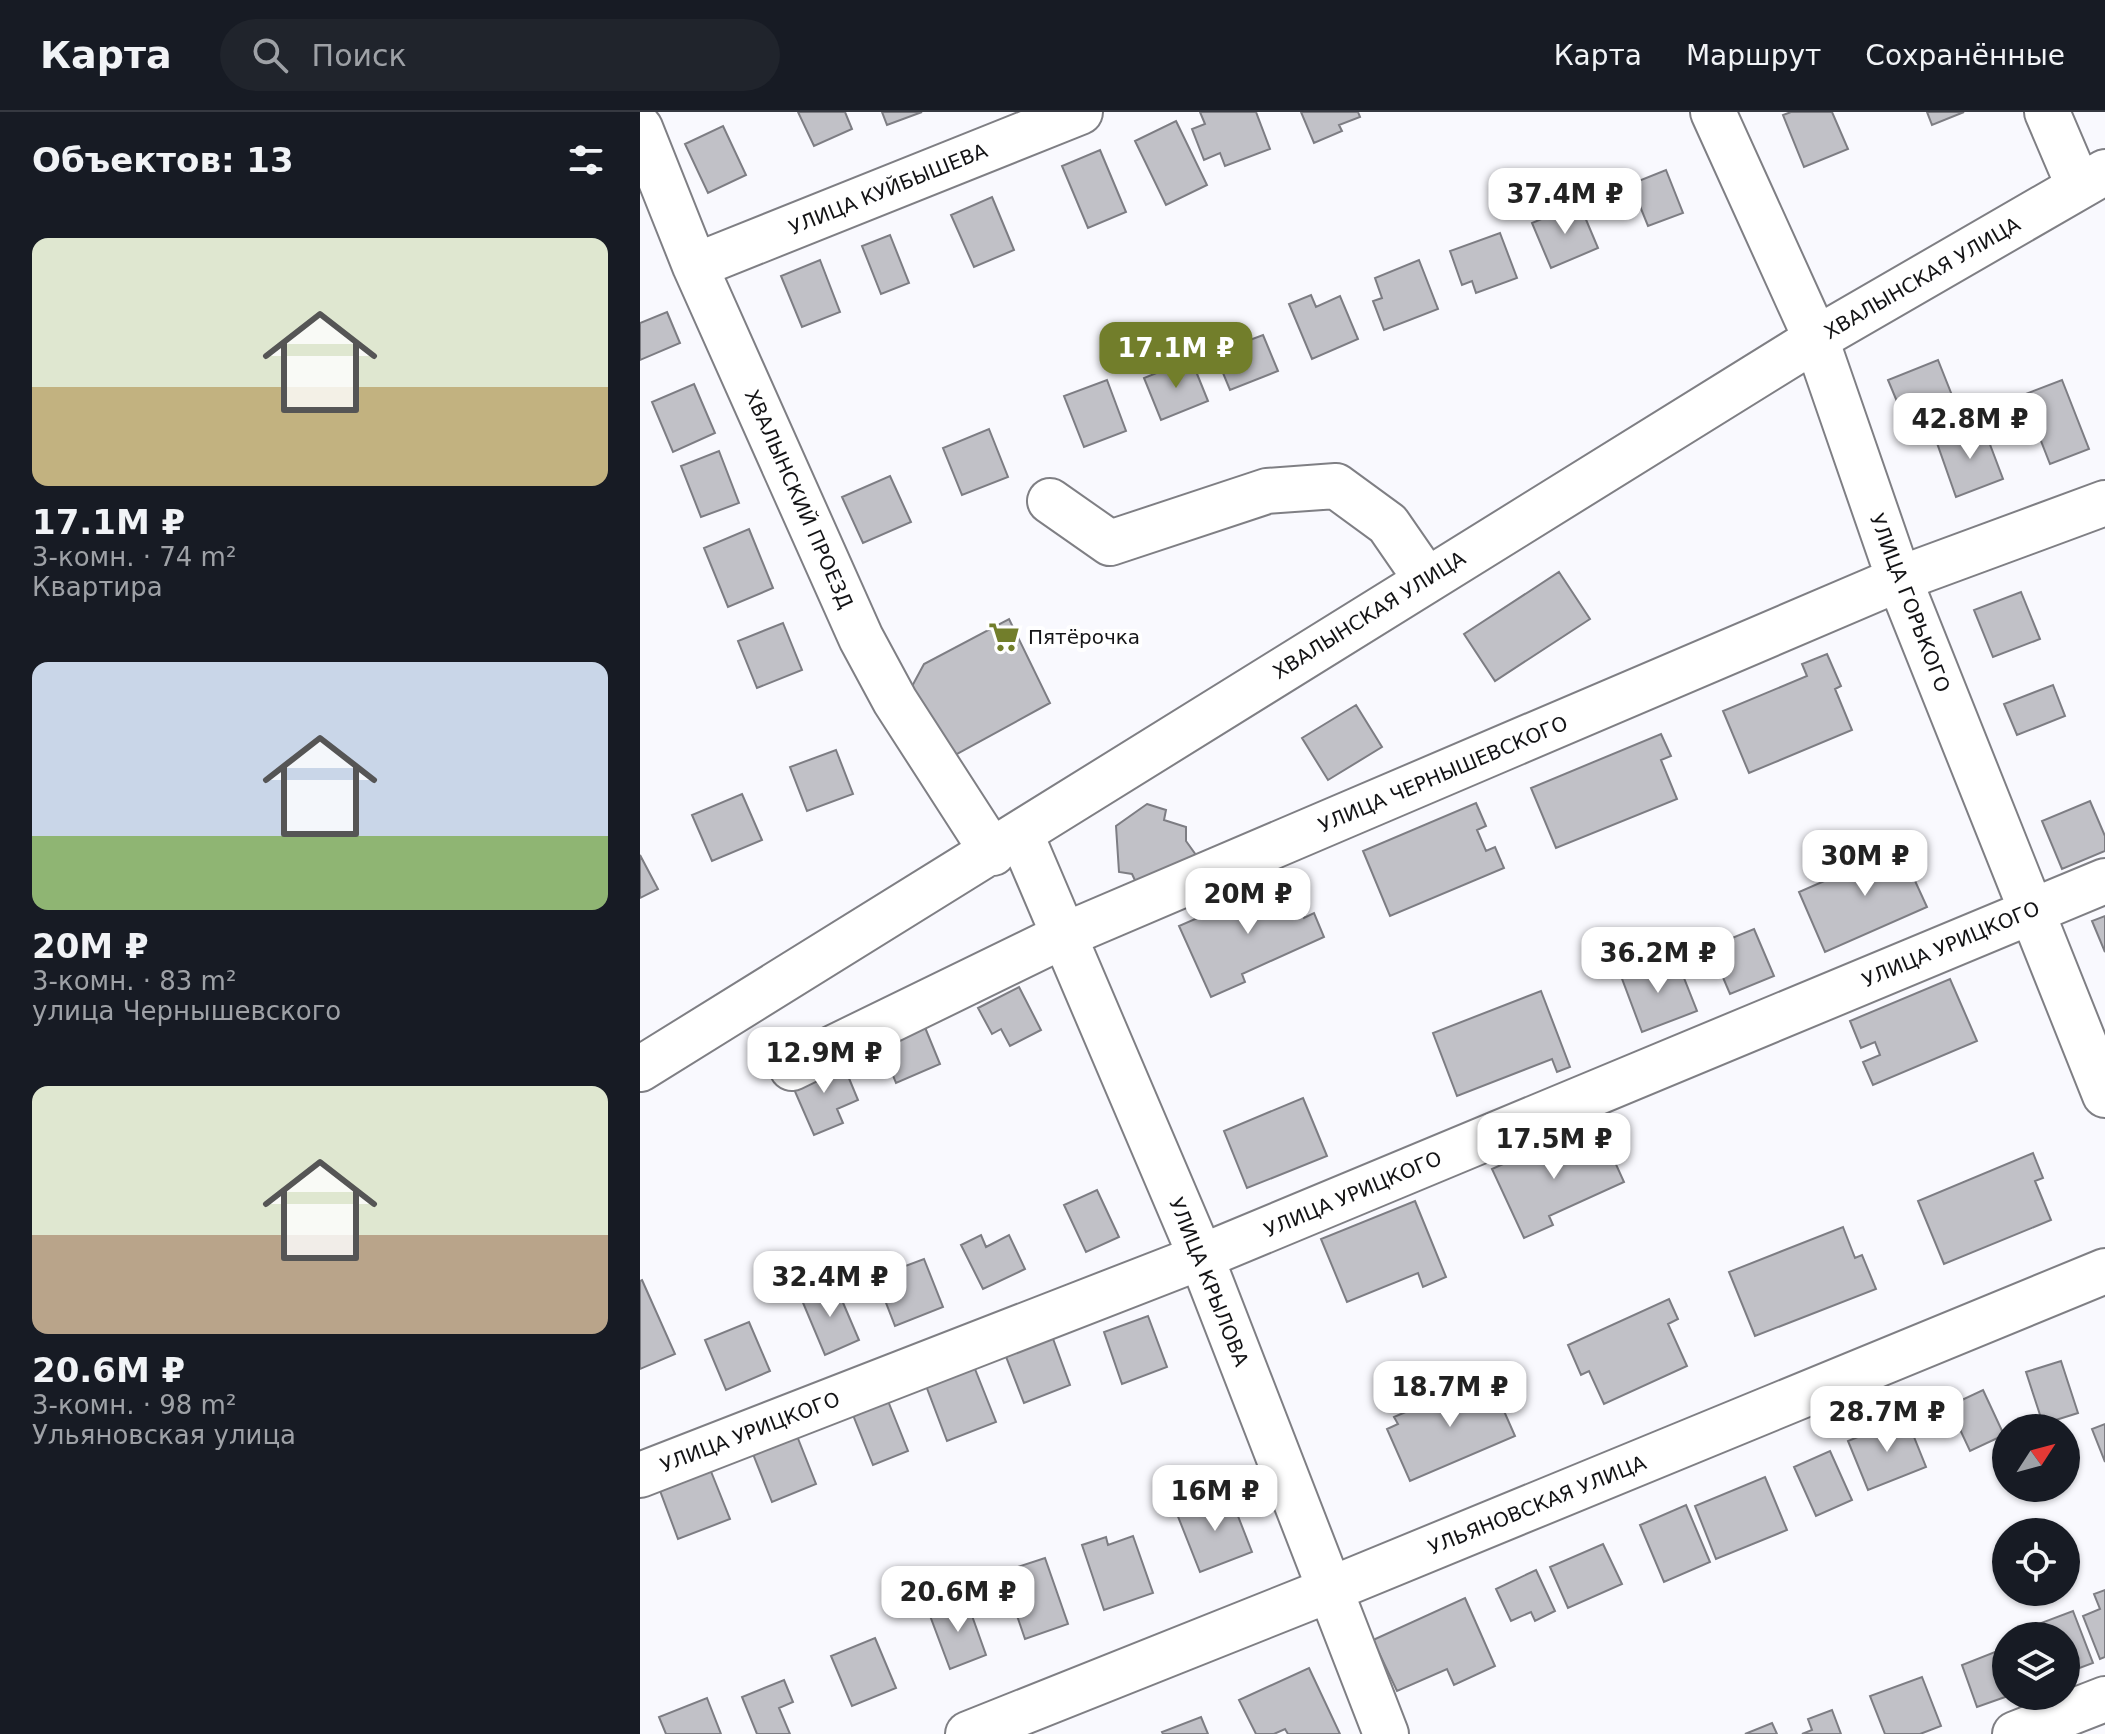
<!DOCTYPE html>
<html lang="ru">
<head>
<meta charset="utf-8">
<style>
	body { margin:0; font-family:"DejaVu Sans",sans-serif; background:#20242c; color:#f1f3f6; height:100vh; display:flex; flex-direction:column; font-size:30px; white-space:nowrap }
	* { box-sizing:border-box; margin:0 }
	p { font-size:26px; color:#9ea1a6 }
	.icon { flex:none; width:44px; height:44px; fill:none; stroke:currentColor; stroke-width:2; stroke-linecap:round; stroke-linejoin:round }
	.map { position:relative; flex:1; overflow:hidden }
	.panel { display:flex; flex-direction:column; background:#171b24; width:640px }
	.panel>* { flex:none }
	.needle { width:52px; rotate:54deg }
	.fabs { position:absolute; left:1352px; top:1302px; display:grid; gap:16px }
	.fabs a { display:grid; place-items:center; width:88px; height:88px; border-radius:50%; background:#171b24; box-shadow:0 2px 6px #0004; font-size:40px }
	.price { position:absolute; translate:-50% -68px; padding:0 18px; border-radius:16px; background:#fff; color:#222; font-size:26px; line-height:52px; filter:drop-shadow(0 2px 4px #0008) }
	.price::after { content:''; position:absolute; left:50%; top:48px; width:24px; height:18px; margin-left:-12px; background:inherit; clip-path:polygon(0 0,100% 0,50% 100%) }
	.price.active { background:#727e2b; color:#fff }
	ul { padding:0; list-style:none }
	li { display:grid; align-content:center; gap:16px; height:424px; padding:0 32px }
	li span { display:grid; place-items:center; height:248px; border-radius:16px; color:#555 }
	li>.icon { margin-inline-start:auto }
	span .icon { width:144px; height:144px; fill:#fffc; stroke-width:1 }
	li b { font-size:34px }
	h2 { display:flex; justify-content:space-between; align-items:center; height:96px; padding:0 32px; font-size:34px }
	header { display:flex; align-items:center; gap:48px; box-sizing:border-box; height:112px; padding:0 40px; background:#171b24; border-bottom:2px solid #363941 }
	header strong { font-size:38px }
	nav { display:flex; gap:44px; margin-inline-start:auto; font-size:28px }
	.search { width:560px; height:72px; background:#20242c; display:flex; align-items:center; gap:20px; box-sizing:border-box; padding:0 28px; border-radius:44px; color:#9ea1a6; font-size:30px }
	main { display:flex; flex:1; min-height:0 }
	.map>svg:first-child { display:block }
	.building { fill:#c1c1c7; stroke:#7d7d83; stroke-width:2 }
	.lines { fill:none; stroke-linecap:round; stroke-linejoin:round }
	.minor-casing { stroke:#7f7f84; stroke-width:48 }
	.minor { stroke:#fff; stroke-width:44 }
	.labels { text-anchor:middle; stroke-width:8; stroke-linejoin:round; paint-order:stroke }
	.street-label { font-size:20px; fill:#141416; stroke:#fff }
	.poi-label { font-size:20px; fill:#141416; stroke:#fff; text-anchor:start }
</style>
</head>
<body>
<header>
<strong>Карта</strong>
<div class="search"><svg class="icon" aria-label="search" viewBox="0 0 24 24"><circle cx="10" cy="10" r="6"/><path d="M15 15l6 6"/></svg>Поиск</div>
<nav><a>Карта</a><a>Маршрут</a><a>Сохранённые</a></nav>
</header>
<main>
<section class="panel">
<h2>Объектов: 13<svg class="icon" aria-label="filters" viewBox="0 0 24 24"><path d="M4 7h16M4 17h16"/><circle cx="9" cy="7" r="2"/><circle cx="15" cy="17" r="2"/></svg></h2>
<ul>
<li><span style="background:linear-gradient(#dfe7d0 60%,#c2b280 0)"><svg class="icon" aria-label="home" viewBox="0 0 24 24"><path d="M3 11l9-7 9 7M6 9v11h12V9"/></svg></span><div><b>17.1M ₽</b><p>3-комн. · 74 m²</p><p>Квартира</p></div></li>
<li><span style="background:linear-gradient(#c9d6e8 70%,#8fb573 0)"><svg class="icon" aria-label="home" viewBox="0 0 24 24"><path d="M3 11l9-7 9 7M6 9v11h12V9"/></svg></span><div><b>20M ₽</b><p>3-комн. · 83 m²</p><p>улица Чернышевского</p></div></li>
<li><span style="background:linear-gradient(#dfe7d0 60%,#b9a48a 0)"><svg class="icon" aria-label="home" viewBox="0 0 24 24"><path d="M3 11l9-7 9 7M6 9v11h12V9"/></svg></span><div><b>20.6M ₽</b><p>3-комн. · 98 m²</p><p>Ульяновская улица</p></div></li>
</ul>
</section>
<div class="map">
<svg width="1465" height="1622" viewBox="0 0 1465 1622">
	<rect width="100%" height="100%" fill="#f9f9fe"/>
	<path class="building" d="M 158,0 L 205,0 L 212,17 L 174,34 Z
		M 242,0 L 282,0 L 247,13 Z
		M 560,0 L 616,0 L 630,37 L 585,54 L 580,41 L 564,48 L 552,17 L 565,12 Z
		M 661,0 L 718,0 L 720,5 L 699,13 L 702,19 L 674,31 Z
		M 1151,0 L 1192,0 L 1208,37 L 1164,55 L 1143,3 Z
		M 1287,0 L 1324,0 L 1292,13 Z
		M 536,9 L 567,73 L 526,93 L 495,29 Z
		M 83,14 L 106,63 L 68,81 L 45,32 Z
		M 460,38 L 486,100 L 448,116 L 422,54 Z
		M 1026,58 L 1043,101 L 1008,114 L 991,72 Z
		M 352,85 L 374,138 L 334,155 L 311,103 Z
		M 939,91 L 958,136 L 911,156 L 892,111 Z
		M 860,121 L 877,166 L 836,181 L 832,169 L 822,173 L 810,139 Z
		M 250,123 L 269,171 L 241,182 L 222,134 Z
		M 180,148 L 200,200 L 162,215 L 141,164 Z
		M 779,148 L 798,197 L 744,218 L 733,189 L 742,186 L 735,166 Z
		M 671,183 L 676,195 L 700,184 L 718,227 L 672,247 L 649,192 Z
		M 27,200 L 40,231 L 0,248 L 0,211 Z
		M 623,223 L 638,259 L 590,278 L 571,232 L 590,224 L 594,234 Z
		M 551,247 L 568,289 L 521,308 L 504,266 Z
		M 1298,248 L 1317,296 L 1268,316 L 1248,268 Z
		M 467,268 L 486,319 L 444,335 L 424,284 Z
		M 1422,268 L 1449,337 L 1410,352 L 1383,283 Z
		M 54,272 L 75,321 L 33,340 L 12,290 Z
		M 1343,314 L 1363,367 L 1316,385 L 1297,331 Z
		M 349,317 L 368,365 L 322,383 L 303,336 Z
		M 79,339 L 99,391 L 61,405 L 41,354 Z
		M 250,364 L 271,410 L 223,431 L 202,385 Z
		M 109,417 L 133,476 L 88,495 L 64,436 Z
		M 919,460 L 950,507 L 855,569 L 824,522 Z
		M 1381,480 L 1400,527 L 1353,545 L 1334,498 Z
		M 369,507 L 410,591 L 308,647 L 270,578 L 284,552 Z
		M 143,511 L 162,558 L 117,576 L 98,529 Z
		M 1187,542 L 1201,574 L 1195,577 L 1212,618 L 1109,661 L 1083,599 L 1167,564 L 1162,552 Z
		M 1413,573 L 1425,604 L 1377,623 L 1364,592 Z
		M 716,593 L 742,635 L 688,668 L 662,626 Z
		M 1021,622 L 1031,644 L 1021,648 L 1037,687 L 916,736 L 891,676 Z
		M 196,638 L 213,682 L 167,699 L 150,655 Z
		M 102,682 L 122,728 L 72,749 L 52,703 Z
		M 1450,689 L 1465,724 L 1465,739 L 1422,757 L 1402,709 Z
		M 836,691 L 846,714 L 837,718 L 846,739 L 855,735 L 864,756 L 750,804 L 723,739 Z
		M 507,692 L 526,698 L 524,708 L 546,715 L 546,729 L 556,743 L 500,779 L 492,762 L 479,760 L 476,714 Z
		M 1271,731 L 1281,753 L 1270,758 L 1287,795 L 1185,840 L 1159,780 Z
		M 0,743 L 18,777 L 0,786 Z
		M 647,767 L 664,806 L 674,801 L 684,825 L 602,862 L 605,870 L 571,885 L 539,814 Z
		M 1465,804 L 1465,840 L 1452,809 Z
		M 1114,817 L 1134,864 L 1090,882 L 1070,835 Z
		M 1029,846 L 1033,858 L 1040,856 L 1057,899 L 1002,920 L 981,864 Z
		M 1310,867 L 1337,929 L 1233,973 L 1223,950 L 1240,943 L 1235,930 L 1221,936 L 1210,909 Z
		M 379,875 L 401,918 L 370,934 L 361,917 L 352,922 L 338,896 Z
		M 901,879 L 930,955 L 917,960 L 912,947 L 817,984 L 793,921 Z
		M 284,913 L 300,952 L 256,971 L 240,931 Z
		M 201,947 L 218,988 L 197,997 L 203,1011 L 174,1023 L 150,968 Z
		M 663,986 L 687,1044 L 607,1076 L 584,1019 Z
		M 936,1019 L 949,1049 L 970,1039 L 984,1070 L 909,1104 L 913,1113 L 884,1126 L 852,1057 Z
		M 1393,1041 L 1403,1066 L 1395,1069 L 1411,1108 L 1304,1152 L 1278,1089 Z
		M 457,1078 L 479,1125 L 446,1140 L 424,1093 Z
		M 775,1089 L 806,1165 L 783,1175 L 778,1161 L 707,1190 L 681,1127 Z
		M 1203,1115 L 1215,1146 L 1222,1143 L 1236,1177 L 1115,1224 L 1089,1160 Z
		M 341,1123 L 346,1135 L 369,1123 L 385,1157 L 343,1177 L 321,1133 Z
		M 284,1147 L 303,1195 L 255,1214 L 236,1165 Z
		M 2,1168 L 35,1242 L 0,1257 L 0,1169 Z
		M 195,1172 L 219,1228 L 185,1243 L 161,1186 Z
		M 1029,1187 L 1038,1207 L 1028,1212 L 1047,1254 L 964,1292 L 949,1259 L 941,1263 L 928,1233 Z
		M 508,1204 L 527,1255 L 482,1272 L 464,1220 Z
		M 109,1210 L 130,1259 L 86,1278 L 65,1228 Z
		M 412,1224 L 430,1273 L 384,1291 L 365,1242 Z
		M 1421,1249 L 1438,1301 L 1403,1312 L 1386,1260 Z
		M 333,1252 L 356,1310 L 307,1329 L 285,1271 Z
		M 839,1268 L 843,1279 L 853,1274 L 875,1324 L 770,1369 L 747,1317 L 758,1312 L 754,1305 Z
		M 1343,1278 L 1364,1323 L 1330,1339 L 1309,1294 Z
		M 248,1289 L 268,1339 L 233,1353 L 213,1303 Z
		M 1266,1305 L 1286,1355 L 1228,1378 L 1208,1329 Z
		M 1465,1312 L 1465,1350 L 1452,1317 Z
		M 157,1324 L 176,1372 L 132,1390 L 113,1342 Z
		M 1190,1339 L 1212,1388 L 1176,1404 L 1154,1355 Z
		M 70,1357 L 90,1407 L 38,1427 L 19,1376 Z
		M 1125,1365 L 1147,1418 L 1076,1447 L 1055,1394 Z
		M 589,1381 L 612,1440 L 560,1460 L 537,1402 Z
		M 1046,1393 L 1070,1450 L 1024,1470 L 1000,1413 Z
		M 493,1424 L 513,1481 L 464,1498 L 442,1433 L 466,1425 L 468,1433 Z
		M 963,1432 L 982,1472 L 928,1496 L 910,1455 Z
		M 405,1446 L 428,1512 L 385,1527 L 362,1460 Z
		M 896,1458 L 915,1499 L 895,1509 L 891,1500 L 871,1509 L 856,1477 Z
		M 1465,1478 L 1465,1545 L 1460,1547 L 1443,1504 L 1460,1497 L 1454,1482 Z
		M 825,1486 L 855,1554 L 814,1573 L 807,1557 L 757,1579 L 733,1528 Z
		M 326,1487 L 346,1543 L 310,1557 L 289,1501 Z
		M 1433,1499 L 1453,1551 L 1426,1561 L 1426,1524 L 1392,1524 L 1388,1516 Z
		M 235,1526 L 256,1576 L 212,1594 L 191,1544 Z
		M 1360,1538 L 1366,1554 L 1368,1584 L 1337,1595 L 1322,1553 Z
		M 669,1556 L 700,1622 L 648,1622 L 645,1617 L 634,1622 L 616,1622 L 599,1588 Z
		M 1282,1565 L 1301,1614 L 1280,1622 L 1245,1622 L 1230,1584 Z
		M 144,1568 L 153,1590 L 139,1596 L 150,1622 L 117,1622 L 102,1585 Z
		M 67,1586 L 81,1622 L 26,1622 L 19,1605 Z
		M 1192,1598 L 1201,1622 L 1162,1622 L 1172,1618 L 1168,1607 Z
		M 561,1605 L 568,1622 L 523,1622 L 522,1620 Z
		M 1132,1611 L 1137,1622 L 1105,1622 Z"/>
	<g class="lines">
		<defs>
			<path id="minor" d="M 1073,0 L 1176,227 L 1259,467 L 1465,983
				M 1407,0 L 1439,75
				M 0,16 L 55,154 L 221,526 L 255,589 L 353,741
				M 55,154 L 440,0
				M 410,389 L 470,431 L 627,379 L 696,374 L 748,412 L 786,467
				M 381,723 L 561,1145 L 746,1622
				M 152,956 L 425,823 L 1259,467 L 1465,391
				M 0,957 L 1176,227 L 1465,60
				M 0,1363 L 561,1145 L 1465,769
				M 328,1622 L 689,1478 L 1465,1159
				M 1375,1622 L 1465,1587"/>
		</defs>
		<use href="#minor" class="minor-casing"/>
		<use href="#minor" class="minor"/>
	</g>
	<defs>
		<symbol id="supermarket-bare" viewBox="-9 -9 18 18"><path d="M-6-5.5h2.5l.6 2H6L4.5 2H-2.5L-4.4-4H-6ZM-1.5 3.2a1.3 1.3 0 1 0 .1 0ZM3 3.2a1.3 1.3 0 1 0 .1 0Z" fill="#727e2b" stroke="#fff" stroke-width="2.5" paint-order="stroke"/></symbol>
	</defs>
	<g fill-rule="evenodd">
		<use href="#supermarket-bare" x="342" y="503" width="44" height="44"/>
	</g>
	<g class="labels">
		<g class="street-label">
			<text transform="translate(248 77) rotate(-22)" y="7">УЛИЦА КУЙБЫШЕВА</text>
			<text transform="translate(1282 166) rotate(-30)" y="7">ХВАЛЫНСКАЯ УЛИЦА</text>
			<text transform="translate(159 387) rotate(66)" y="7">ХВАЛЫНСКИЙ ПРОЕЗД</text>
			<text transform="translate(1270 491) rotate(69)" y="7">УЛИЦА ГОРЬКОГО</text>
			<text transform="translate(729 503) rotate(-32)" y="7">ХВАЛЫНСКАЯ УЛИЦА</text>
			<text transform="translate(803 662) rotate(-23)" y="7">УЛИЦА ЧЕРНЫШЕВСКОГО</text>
			<text transform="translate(1311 832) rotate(-23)" y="7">УЛИЦА УРИЦКОГО</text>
			<text transform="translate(713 1082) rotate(-23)" y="7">УЛИЦА УРИЦКОГО</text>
			<text transform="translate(569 1170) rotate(68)" y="7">УЛИЦА КРЫЛОВА</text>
			<text transform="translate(110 1320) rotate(-21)" y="7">УЛИЦА УРИЦКОГО</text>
			<text transform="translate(897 1393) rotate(-22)" y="7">УЛЬЯНОВСКАЯ УЛИЦА</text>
		</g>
		<g class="poi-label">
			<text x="388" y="532">Пятёрочка</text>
		</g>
	</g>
</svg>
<div class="fabs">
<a><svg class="needle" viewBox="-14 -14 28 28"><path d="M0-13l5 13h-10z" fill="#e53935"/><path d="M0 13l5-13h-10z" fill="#9ea1a6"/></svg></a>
<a><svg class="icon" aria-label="locate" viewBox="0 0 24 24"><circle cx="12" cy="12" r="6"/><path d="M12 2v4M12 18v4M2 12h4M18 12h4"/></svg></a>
<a><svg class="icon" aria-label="layers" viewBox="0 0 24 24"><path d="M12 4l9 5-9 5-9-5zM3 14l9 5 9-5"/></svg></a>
</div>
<b class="price" style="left:925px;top:124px">37.4M ₽</b>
<b class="price active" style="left:536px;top:278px">17.1M ₽</b>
<b class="price" style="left:1330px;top:349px">42.8M ₽</b>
<b class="price" style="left:1225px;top:786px">30M ₽</b>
<b class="price" style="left:608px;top:824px">20M ₽</b>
<b class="price" style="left:1018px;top:883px">36.2M ₽</b>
<b class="price" style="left:184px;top:983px">12.9M ₽</b>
<b class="price" style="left:914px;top:1069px">17.5M ₽</b>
<b class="price" style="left:190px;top:1207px">32.4M ₽</b>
<b class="price" style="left:810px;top:1317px">18.7M ₽</b>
<b class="price" style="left:1247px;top:1342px">28.7M ₽</b>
<b class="price" style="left:575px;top:1421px">16M ₽</b>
<b class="price" style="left:318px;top:1522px">20.6M ₽</b>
</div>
</main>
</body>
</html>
